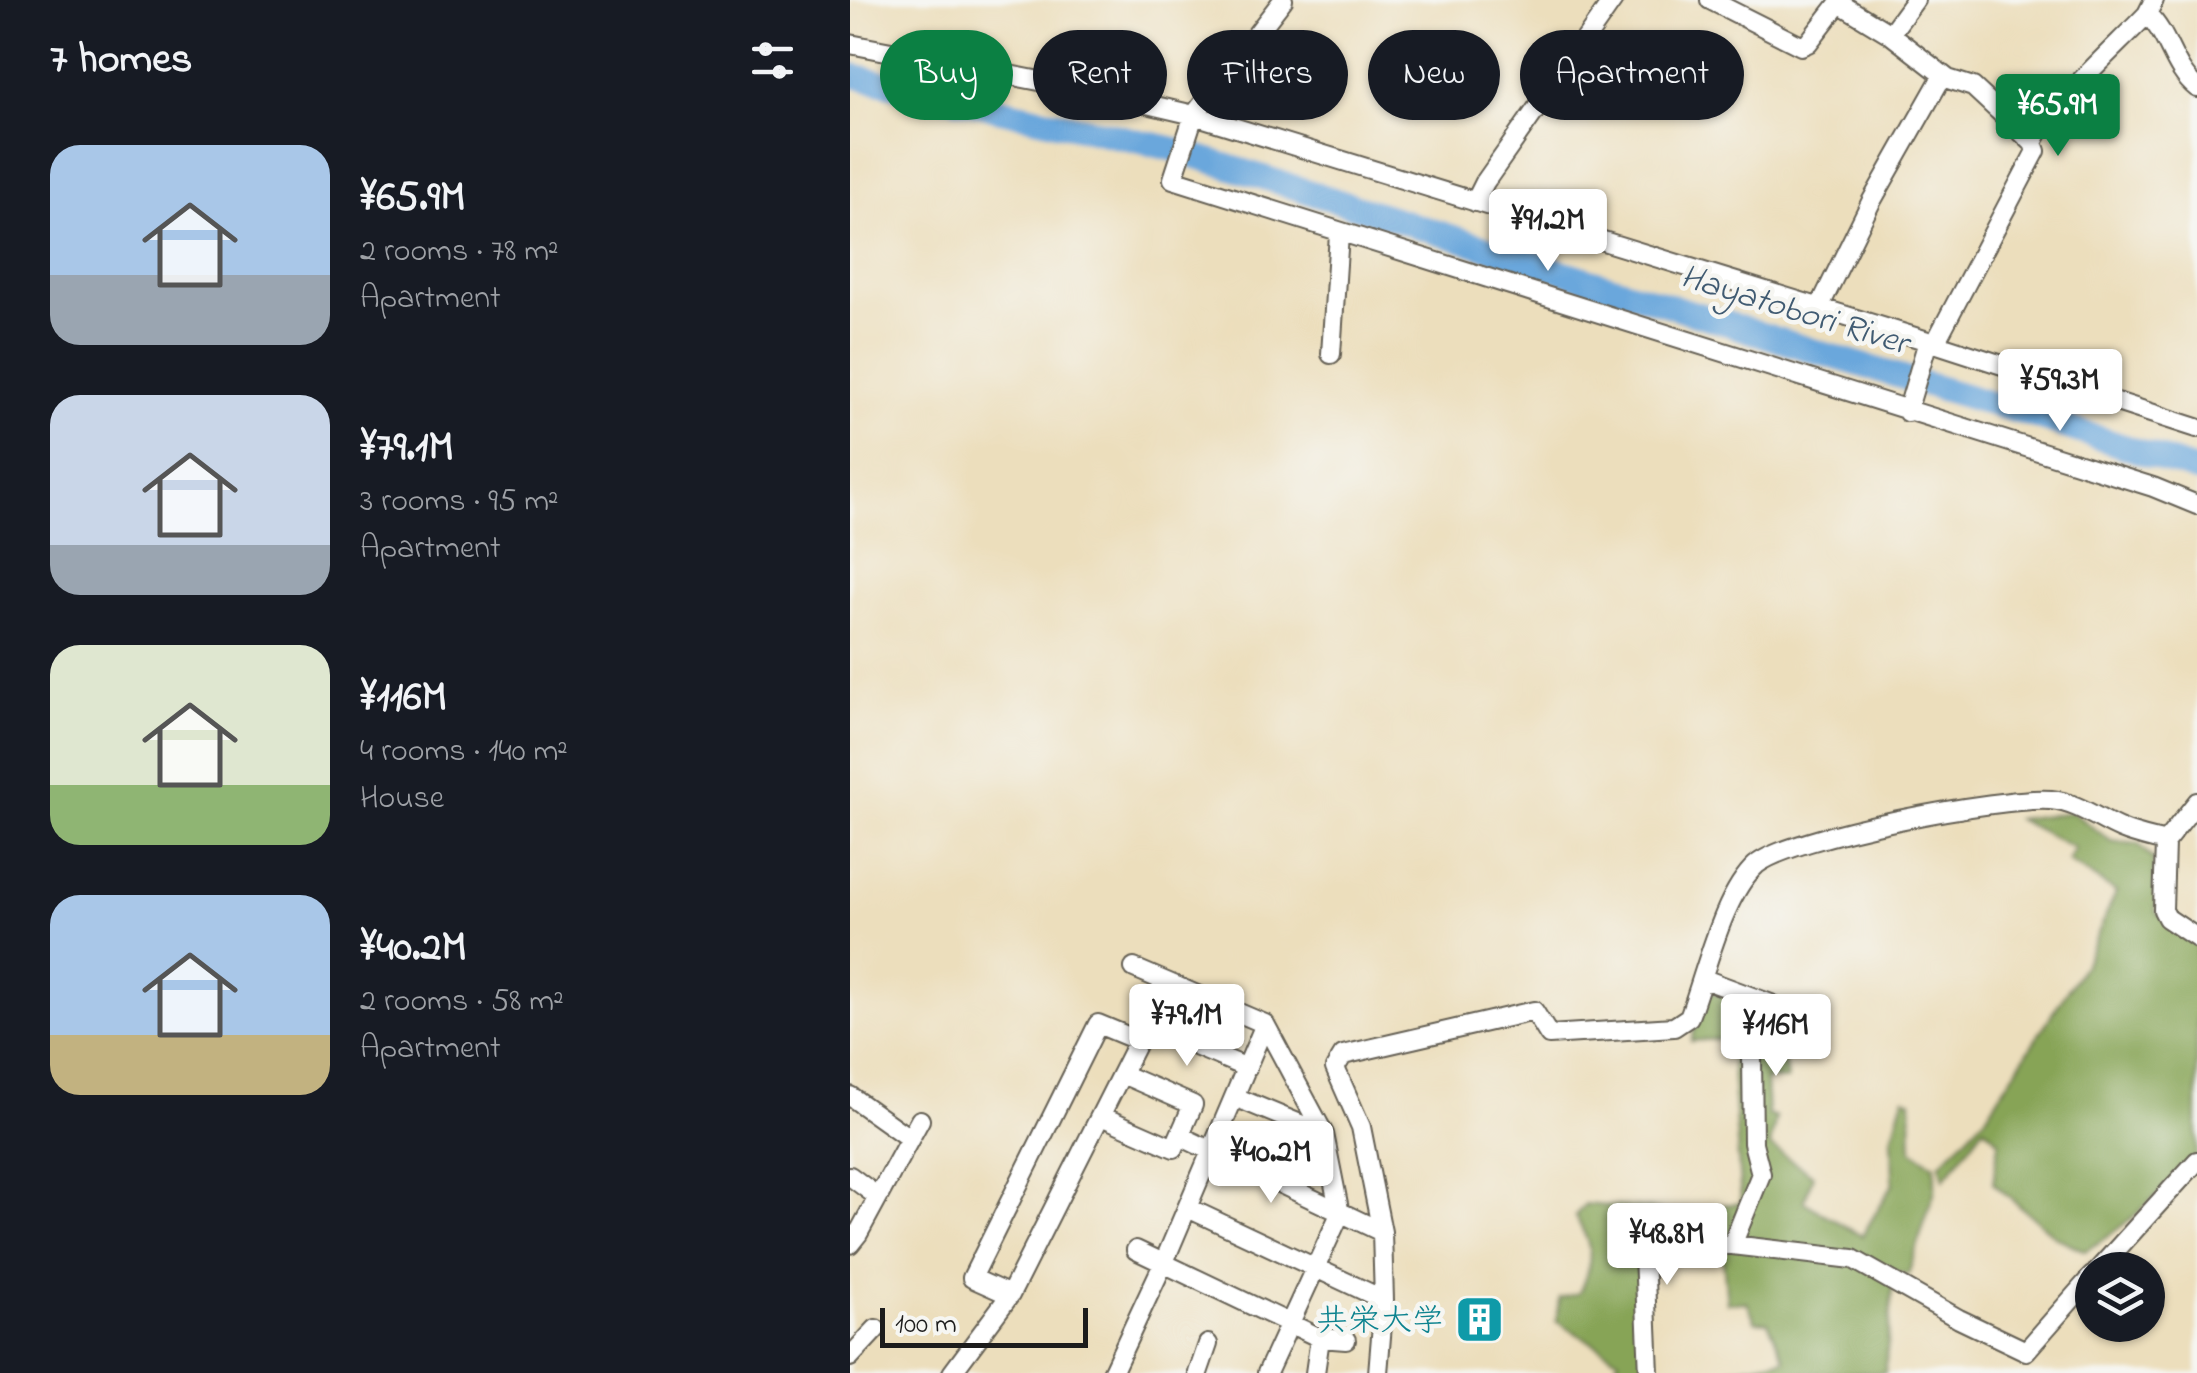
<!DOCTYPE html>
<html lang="en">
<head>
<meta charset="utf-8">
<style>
	body { margin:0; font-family:"Indie Flower","Klee One",sans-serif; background:#242831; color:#f1f3f6; height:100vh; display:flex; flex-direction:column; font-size:38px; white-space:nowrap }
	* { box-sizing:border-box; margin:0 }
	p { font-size:32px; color:#9ea1a6 }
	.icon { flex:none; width:55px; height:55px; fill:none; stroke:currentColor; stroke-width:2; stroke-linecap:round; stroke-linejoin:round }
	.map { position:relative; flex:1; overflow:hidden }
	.drawer { display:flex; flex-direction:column; background:#171b24; width:850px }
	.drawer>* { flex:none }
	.banner { position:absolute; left:30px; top:30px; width:950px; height:90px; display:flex; gap:20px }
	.buttons { position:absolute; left:1225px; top:1252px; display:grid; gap:20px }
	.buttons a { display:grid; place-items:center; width:90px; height:90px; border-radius:50%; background:#171b24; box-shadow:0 2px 8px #0004; font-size:50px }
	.scale { position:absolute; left:30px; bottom:25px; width:208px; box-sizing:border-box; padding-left:10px; border:5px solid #1c1c1c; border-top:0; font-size:28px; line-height:35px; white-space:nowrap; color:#1c1c1c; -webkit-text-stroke:8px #f6f6f2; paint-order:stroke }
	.price { position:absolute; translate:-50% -85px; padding:0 22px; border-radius:10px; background:#fff; color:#222; font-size:32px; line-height:65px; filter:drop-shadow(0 2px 5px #0008) }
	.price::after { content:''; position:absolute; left:50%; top:60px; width:30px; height:22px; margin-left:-15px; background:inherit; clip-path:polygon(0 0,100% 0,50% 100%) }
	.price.active { background:#0b8043; color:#fff }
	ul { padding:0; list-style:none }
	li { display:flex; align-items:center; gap:30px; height:250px; padding:0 50px }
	li span { display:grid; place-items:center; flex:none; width:280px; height:200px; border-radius:30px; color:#555 }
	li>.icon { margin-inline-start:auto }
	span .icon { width:120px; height:120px; fill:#fffc; stroke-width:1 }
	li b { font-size:42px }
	h2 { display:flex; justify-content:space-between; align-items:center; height:120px; padding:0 50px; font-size:42px }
	.pill { padding:0 35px; border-radius:45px; background:#171b24; box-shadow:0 2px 8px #0004; font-size:35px; line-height:90px }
	.pill.active { background:#0b8043; color:#fff }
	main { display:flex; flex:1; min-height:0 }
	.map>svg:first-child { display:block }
	.forest { fill:#87a456; stroke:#526039; stroke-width:2.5 }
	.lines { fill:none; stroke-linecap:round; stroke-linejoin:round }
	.river { stroke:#6ba7dc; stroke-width:25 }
	.minor-casing { stroke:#656054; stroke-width:22 }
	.minor { stroke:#fff; stroke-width:18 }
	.labels { text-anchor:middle; stroke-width:9; stroke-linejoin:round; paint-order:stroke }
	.culture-label { font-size:32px; fill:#0d838f; stroke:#f6f6f2; text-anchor:end }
	.water-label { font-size:35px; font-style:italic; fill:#405b72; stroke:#f6f6f2 }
</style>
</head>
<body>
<main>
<section class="drawer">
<h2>7 homes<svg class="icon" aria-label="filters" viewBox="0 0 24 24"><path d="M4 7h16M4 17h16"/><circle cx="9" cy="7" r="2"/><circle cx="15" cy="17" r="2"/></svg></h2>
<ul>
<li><span style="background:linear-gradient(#a9c7e8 65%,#9aa5b1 0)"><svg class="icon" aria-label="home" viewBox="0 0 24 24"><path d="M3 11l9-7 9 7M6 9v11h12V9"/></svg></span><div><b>¥65.9M</b><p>2 rooms · 78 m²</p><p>Apartment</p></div></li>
<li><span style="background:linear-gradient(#c9d6e8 75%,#9aa5b1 0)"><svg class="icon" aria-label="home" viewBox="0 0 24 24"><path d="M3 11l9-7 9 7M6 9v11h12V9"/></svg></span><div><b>¥79.1M</b><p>3 rooms · 95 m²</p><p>Apartment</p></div></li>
<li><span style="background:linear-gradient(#dfe7d0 70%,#8fb573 0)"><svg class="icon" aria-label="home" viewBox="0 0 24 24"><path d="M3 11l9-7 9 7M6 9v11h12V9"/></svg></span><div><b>¥116M</b><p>4 rooms · 140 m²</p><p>House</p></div></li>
<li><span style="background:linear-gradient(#a9c7e8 70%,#c2b280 0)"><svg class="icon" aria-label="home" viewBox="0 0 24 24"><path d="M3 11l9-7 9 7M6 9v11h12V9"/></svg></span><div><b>¥40.2M</b><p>2 rooms · 58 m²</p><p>Apartment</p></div></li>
</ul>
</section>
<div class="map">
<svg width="1347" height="1373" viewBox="0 0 1347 1373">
	<rect width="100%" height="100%" fill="#f6f6f2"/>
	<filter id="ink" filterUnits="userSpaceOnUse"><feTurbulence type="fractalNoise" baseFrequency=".01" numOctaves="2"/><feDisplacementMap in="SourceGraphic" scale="20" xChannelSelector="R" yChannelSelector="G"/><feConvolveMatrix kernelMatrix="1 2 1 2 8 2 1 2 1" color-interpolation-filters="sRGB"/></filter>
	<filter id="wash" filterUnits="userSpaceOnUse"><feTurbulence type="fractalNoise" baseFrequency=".0048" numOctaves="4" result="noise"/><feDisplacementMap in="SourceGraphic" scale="40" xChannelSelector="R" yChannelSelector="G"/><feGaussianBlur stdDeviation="2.25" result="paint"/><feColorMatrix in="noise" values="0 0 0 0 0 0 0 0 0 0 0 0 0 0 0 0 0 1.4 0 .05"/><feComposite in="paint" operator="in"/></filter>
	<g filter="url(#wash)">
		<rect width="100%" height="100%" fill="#ecdebc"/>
		<path class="forest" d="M 1222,812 L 1261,841 L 1288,844 L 1303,859 L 1306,912 L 1347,939 L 1347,1154 C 1314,1191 1278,1226 1235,1251 L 1206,1237 L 1143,1183 L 1149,1141 L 1134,1127 L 1094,1179 L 1090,1164 L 1137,1115 L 1235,963 L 1266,892 L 1218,861 L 1224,848 L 1167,819 Z
			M 856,990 L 942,1016 L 933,1051 L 937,1080 L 916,1079 L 918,1115 L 926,1118 L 920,1146 L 963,1175 L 954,1202 L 1012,1236 L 1043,1184 L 1042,1138 L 1054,1097 L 1061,1100 L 1062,1150 L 1085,1165 L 1085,1190 L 1058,1275 L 1044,1271 L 1035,1373 L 880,1373 L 880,1369 L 935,1359 L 918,1322 L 905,1321 L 897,1302 L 877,1303 L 871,1237 L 825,1237 L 789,1247 L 794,1373 L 761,1373 L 769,1359 L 706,1321 L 710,1298 L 729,1293 C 744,1259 744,1248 725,1216 L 735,1204 L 820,1211 L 891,1203 L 880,1038 L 841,1041 Z"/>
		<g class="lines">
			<path class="river" d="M 0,75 L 323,149 L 974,354 L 1183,416 L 1347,471"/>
		</g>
	</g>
	<g filter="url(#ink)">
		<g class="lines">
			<defs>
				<path id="minor" d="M 433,0 L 344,115 L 323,179 L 1303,487 L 1347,505
					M 860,0 L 951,46 L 958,43 L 989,3 L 1040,34 L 1098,79 L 1123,87 L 1183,143 L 1186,151 L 1085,343
					M 1297,14 C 1320,36 1322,68 1347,88
					M 1040,34 L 1065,0
					M 0,44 L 241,91 L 344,115 L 1078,341 L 1347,428
					M 1183,143 C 1199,106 1267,46 1297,14 L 1304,0
					M 625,202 L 635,182 L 763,0
					M 969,308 L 1021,202 L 1093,75
					M 481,354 L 489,234
					M 1057,412 L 1078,341
					M 1347,802 L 1315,842 L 1313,910 L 1317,918 L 1347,938
					M 284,968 L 415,1024 L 474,1134 L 490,1214 L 417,1373
					M 854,979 L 921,1004 L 924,1012 L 923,1022 L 902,1055 L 903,1143 L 911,1174 L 882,1245
					M 296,1025 L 397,1068
					M 0,1096 L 59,1138
					M 385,1097 L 474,1134
					M 251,1116 L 324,1148 L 343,1105 L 272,1074
					M 330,1136 L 532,1232
					M 0,1176 L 28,1197
					M 338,1208 L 534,1300
					M 0,1244 L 8,1234 L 70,1120
					M 286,1250 L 470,1338 L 496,1340
					M 1248,1270 L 1347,1161
					M 160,1295 L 122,1278 L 248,1024 L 289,1041
					M 0,1357 L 26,1329
					M 102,1373 L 160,1295 L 296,1025 L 314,982
					M 262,1373 L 314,1262 L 415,1024
					M 348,1373 L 358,1344
					M 465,1373 L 470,1338
					M 528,1373 L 534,1300 L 532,1232 L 511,1127 L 485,1068 L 493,1055 L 684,1011 L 699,1035 L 824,1027 L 839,1017 C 856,973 872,896 906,865 C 940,836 1153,796 1201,800 C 1229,803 1247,819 1271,829 C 1285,835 1300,838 1315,842
					M 799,1373 L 794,1255 L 808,1244 L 882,1245 L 1003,1259 L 1109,1319 L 1176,1351 L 1242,1276"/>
			</defs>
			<use href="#minor" class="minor-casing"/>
			<use href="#minor" class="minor"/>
		</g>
	</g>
	<defs>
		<symbol id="building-square" viewBox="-11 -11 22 22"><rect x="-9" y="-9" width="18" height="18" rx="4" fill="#0f9aa8" stroke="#f6f6f2"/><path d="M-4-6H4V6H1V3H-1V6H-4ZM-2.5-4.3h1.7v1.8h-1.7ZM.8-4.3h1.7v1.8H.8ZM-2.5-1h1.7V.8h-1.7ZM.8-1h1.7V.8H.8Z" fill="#fff"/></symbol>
	</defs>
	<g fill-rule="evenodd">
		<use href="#building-square" x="602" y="1292" width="55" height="55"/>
	</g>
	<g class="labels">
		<g class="culture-label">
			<text x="594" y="1330">共栄大学</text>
		</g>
		<g class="water-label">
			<text transform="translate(945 308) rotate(17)" y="12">Hayatobori River</text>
		</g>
	</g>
</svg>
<div class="buttons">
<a><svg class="icon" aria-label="layers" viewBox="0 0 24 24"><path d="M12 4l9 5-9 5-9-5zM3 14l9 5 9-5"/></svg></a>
</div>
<div class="scale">100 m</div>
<b class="price active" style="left:1208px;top:159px">¥65.9M</b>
<b class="price" style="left:698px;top:274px">¥91.2M</b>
<b class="price" style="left:1210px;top:434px">¥59.3M</b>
<b class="price" style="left:337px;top:1069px">¥79.1M</b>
<b class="price" style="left:926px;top:1079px">¥116M</b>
<b class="price" style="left:421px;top:1206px">¥40.2M</b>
<b class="price" style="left:817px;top:1288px">¥48.8M</b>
<div class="banner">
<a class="pill active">Buy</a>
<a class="pill">Rent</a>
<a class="pill">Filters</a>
<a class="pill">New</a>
<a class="pill">Apartment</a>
</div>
</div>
</main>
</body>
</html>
